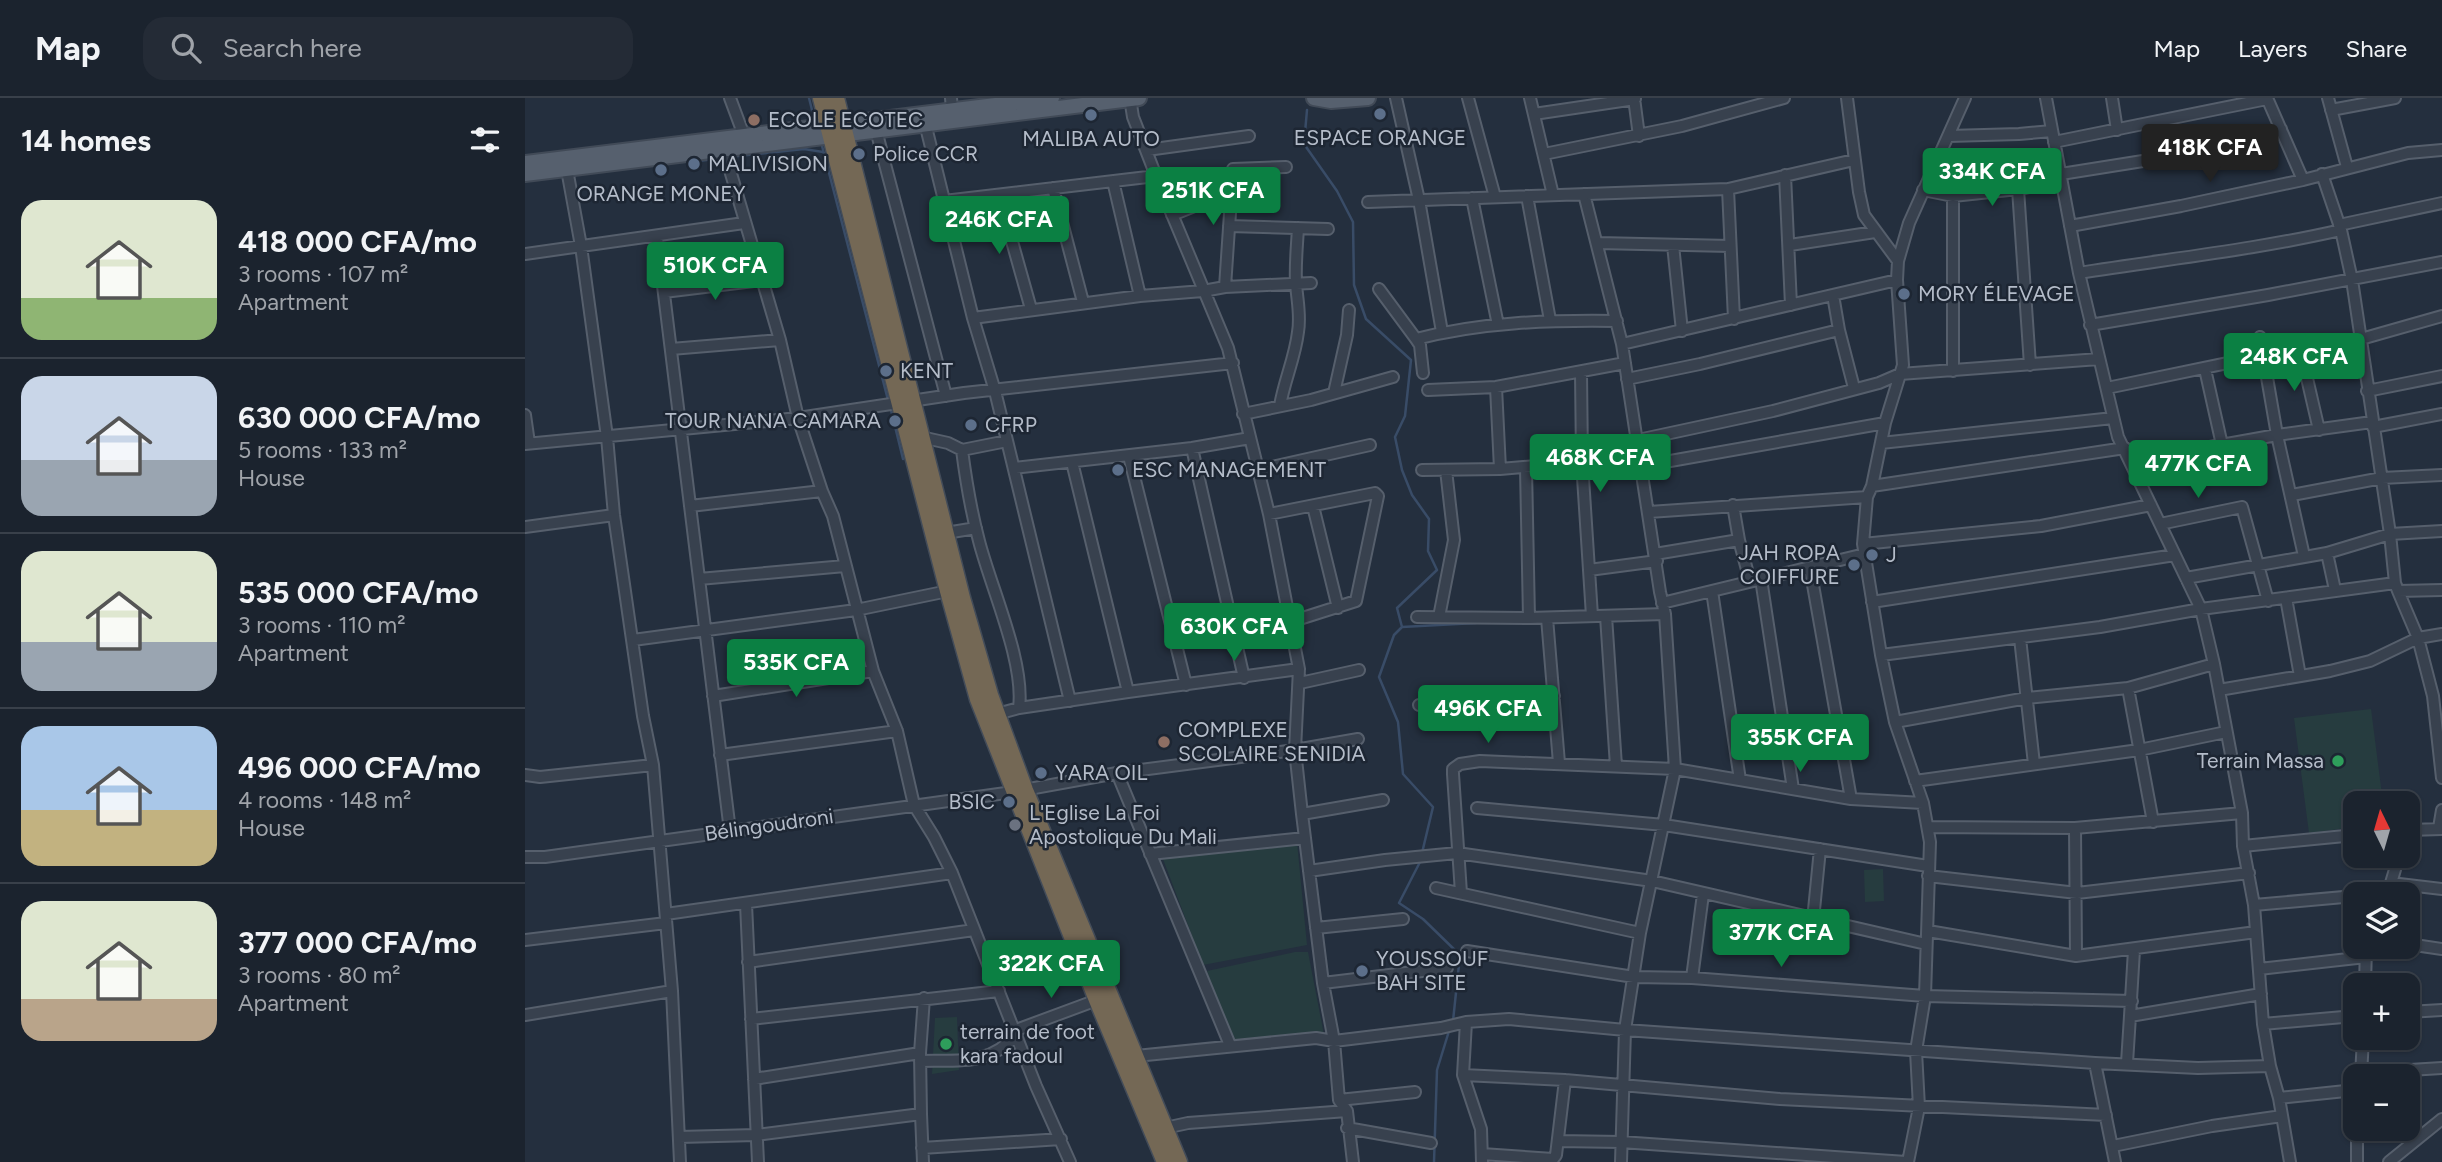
<!DOCTYPE html>
<html lang="en">
<head>
<meta charset="utf-8">
<style>
	body { margin:0; font-family:Figtree,sans-serif; background:#242b36; color:#f1f3f6; height:100vh; display:flex; flex-direction:column; font-size:26px; white-space:nowrap }
	* { box-sizing:border-box; margin:0 }
	p { font-size:23px; color:#a0a4aa }
	.icon { flex:none; width:38px; height:38px; fill:none; stroke:currentColor; stroke-width:2; stroke-linecap:round; stroke-linejoin:round }
	.map { position:relative; flex:1; overflow:hidden }
	.panel { display:flex; flex-direction:column; background:#1b232e; width:525px }
	.panel>* { flex:none }
	.needle { width:46px; rotate:355deg }
	.tools { position:absolute; left:1818px; top:693px; display:grid; gap:14px }
	.tools a { display:grid; place-items:center; width:77px; height:77px; border-radius:14px; background:#1b232e; box-shadow:0 2px 5px #0004,0 0 0 2px #39404a; font-size:35px }
	.price { position:absolute; translate:-50% -60px; padding:0 16px; border-radius:7px; background:#0b8043; color:#fff; font-size:23px; line-height:46px; filter:drop-shadow(0 2px 4px #0008) }
	.price::after { content:''; position:absolute; left:50%; top:42px; width:21px; height:16px; margin-left:-10px; background:inherit; clip-path:polygon(0 0,100% 0,50% 100%) }
	.price.selected { background:#222; color:#fff }
	ul { padding:0; list-style:none }
	li { display:flex; align-items:center; gap:21px; height:175px; padding:0 21px }
	li+li { border-top:2px solid #39404a }
	li span { display:grid; place-items:center; flex:none; width:196px; height:140px; border-radius:21px; color:#555 }
	li>.icon { margin-inline-start:auto }
	span .icon { width:84px; height:84px; fill:#fffc; stroke-width:1 }
	li b { font-size:30px }
	h2 { display:flex; justify-content:space-between; align-items:center; height:84px; padding:0 21px; font-size:30px }
	header { display:flex; align-items:center; gap:42px; box-sizing:border-box; height:98px; padding:0 35px; background:#1b232e; border-bottom:2px solid #39404a }
	header strong { font-size:33px }
	nav { display:flex; gap:38px; margin-inline-start:auto; font-size:24px }
	.search { width:490px; height:63px; background:#242b36; display:flex; align-items:center; gap:18px; box-sizing:border-box; padding:0 24px; border-radius:21px; color:#a0a4aa; font-size:26px }
	main { display:flex; flex:1; min-height:0 }
	.map>svg:first-child { display:block }
	.green { fill:#263c3f }
	.lines { fill:none; stroke-linecap:round; stroke-linejoin:round }
	.stream { stroke:#394c67; stroke-width:2.5 }
	.minor-casing { stroke:#565f6c; stroke-width:14 }
	.major-casing { stroke:#414a57; stroke-width:18 }
	.highway-casing { stroke:#434c59; stroke-width:19 }
	.minor { stroke:#38414e; stroke-width:10 }
	.major { stroke:#56606e; stroke-width:14 }
	.highway { stroke:#746855; stroke-width:16 }
	.service-dot { fill:#5c6f8a; stroke:#1d2633; stroke-width:2.5 }
	.education-dot { fill:#8d6e63; stroke:#1d2633; stroke-width:2.5 }
	.leisure-dot { fill:#2e9e5b; stroke:#1d2633; stroke-width:2.5 }
	.worship-dot { fill:#6b7280; stroke:#1d2633; stroke-width:2.5 }
	.labels { text-anchor:middle; stroke-width:5; stroke-linejoin:round; paint-order:stroke }
	.poi-label { font-size:21px; fill:#b4bcc9; stroke:#1d2633; text-anchor:start }
	.street-label { font-size:21px; fill:#b4bcc9; stroke:#1d2633 }
</style>
</head>
<body>
<header>
<strong>Map</strong>
<div class="search"><svg class="icon" aria-label="search" viewBox="0 0 24 24"><circle cx="10" cy="10" r="6"/><path d="M15 15l6 6"/></svg>Search here</div>
<nav><a>Map</a><a>Layers</a><a>Share</a></nav>
</header>
<main>
<section class="panel">
<h2>14 homes<svg class="icon" aria-label="filters" viewBox="0 0 24 24"><path d="M4 7h16M4 17h16"/><circle cx="9" cy="7" r="2"/><circle cx="15" cy="17" r="2"/></svg></h2>
<ul>
<li><span style="background:linear-gradient(#dfe7d0 70%,#8fb573 0)"><svg class="icon" aria-label="home" viewBox="0 0 24 24"><path d="M3 11l9-7 9 7M6 9v11h12V9"/></svg></span><div><b>418 000 CFA/mo</b><p>3 rooms · 107 m²</p><p>Apartment</p></div></li>
<li><span style="background:linear-gradient(#c9d6e8 60%,#9aa5b1 0)"><svg class="icon" aria-label="home" viewBox="0 0 24 24"><path d="M3 11l9-7 9 7M6 9v11h12V9"/></svg></span><div><b>630 000 CFA/mo</b><p>5 rooms · 133 m²</p><p>House</p></div></li>
<li><span style="background:linear-gradient(#dfe7d0 65%,#9aa5b1 0)"><svg class="icon" aria-label="home" viewBox="0 0 24 24"><path d="M3 11l9-7 9 7M6 9v11h12V9"/></svg></span><div><b>535 000 CFA/mo</b><p>3 rooms · 110 m²</p><p>Apartment</p></div></li>
<li><span style="background:linear-gradient(#a9c7e8 60%,#c2b280 0)"><svg class="icon" aria-label="home" viewBox="0 0 24 24"><path d="M3 11l9-7 9 7M6 9v11h12V9"/></svg></span><div><b>496 000 CFA/mo</b><p>4 rooms · 148 m²</p><p>House</p></div></li>
<li><span style="background:linear-gradient(#dfe7d0 70%,#b9a48a 0)"><svg class="icon" aria-label="home" viewBox="0 0 24 24"><path d="M3 11l9-7 9 7M6 9v11h12V9"/></svg></span><div><b>377 000 CFA/mo</b><p>3 rooms · 80 m²</p><p>Apartment</p></div></li>
</ul>
</section>
<div class="map">
<svg width="1917" height="1064" viewBox="0 0 1917 1064">
	<rect width="100%" height="100%" fill="#242f3e"/>
	<path class="green" d="M 1846,611 L 1858,705 L 1830,705 L 1830,729 L 1784,735 L 1769,620 Z
		M 772,744 L 782,847 L 678,867 L 638,761 Z
		M 1358,771 L 1359,803 L 1340,804 L 1339,772 Z
		M 770,854 L 783,854 L 800,942 L 704,941 L 682,873 Z
		M 432,919 L 434,972 L 407,976 L 410,920 Z"/>
	<g class="lines">
		<path class="stream" d="M 284,0 L 290,24
			M 782,12 L 779,46 L 812,93 L 828,124 L 829,187 L 841,221 L 886,262 L 880,318 L 870,339 L 877,372 L 887,397 L 904,421 L 903,453 L 912,472 L 872,510 L 877,529 L 869,537 L 854,579 L 873,624 L 878,676 L 908,709 L 897,755
			M 296,44 L 363,302
			M 204,59 L 279,51 L 298,54
			M 173,63 L 198,60
			M 365,308 L 378,361
			M 877,529 L 951,525
			M 896,762 L 874,805 L 898,821 L 935,857 L 928,923
			M 909,1064 L 912,972 L 924,933"/>
		<defs>
			<path id="minor" d="M 205,0 L 221,43
				M 426,0 L 427,11
				M 871,0 L 894,102 L 917,234
				M 943,0 L 970,99
				M 1005,0 L 1028,97
				M 1109,0 L 1114,38
				M 1322,0 L 1334,94 L 1339,117 L 1373,163
				M 1521,0 L 1554,175 L 1593,339 L 1676,511 L 1689,566 L 1717,715 L 1718,748 L 1729,807 L 1738,926 L 1745,968 L 1754,1000 L 1765,1064
				M 1587,0 L 1592,32
				M 1803,0 L 1822,69
				M 1806,12 L 1870,0
				M 1009,16 L 1110,1
				M 400,25 L 448,220 L 470,293 L 545,603
				M 351,32 L 421,298
				M 1424,38 L 1494,36 L 1527,33
				M 1529,44 L 1742,1
				M 197,45 L 255,242 L 273,320 L 297,393 L 308,418 L 348,573 L 372,633 L 389,707 L 409,739 L 427,775
				M 622,52 L 724,38
				M 1019,56 L 1157,28 L 1259,0
				M 41,66 L 56,148 L 82,339 L 89,417 L 118,618 L 128,667 L 147,893 L 155,1064
				M 1536,76 L 1643,59 L 1756,31
				M 1797,76 L 1816,132 L 1827,182 L 1865,436 L 1870,485 L 1873,493 L 1917,492
				M 1260,77 L 1266,207
				M 1778,82 L 1883,55 L 1917,52
				M 588,83 L 615,198
				M 528,90 L 558,204
				M 1203,91 L 1209,221
				M 1493,91 L 1505,267
				M 1398,92 L 1428,98 L 1493,91 L 1536,83
				M 1059,96 L 1097,246 L 1135,494 L 1140,516 L 1150,671 L 1115,835 L 1100,932 L 1096,1064
				M 474,97 L 506,211
				M 1002,98 L 1025,222
				M 1428,98 L 1428,273
				M 947,100 L 973,227
				M 419,103 L 631,78
				M 843,104 L 1203,91 L 1329,62
				M 647,117 L 707,93
				M 1814,127 L 1917,105
				M 704,128 L 803,131
				M 1545,128 L 1656,108 L 1778,82 L 1742,0
				M 132,139 L 205,733
				M 1073,145 L 1205,148
				M 1148,147 L 1157,233
				M 1265,147 L 1350,134
				M 0,156 L 219,125
				M 185,163 L 188,188
				M 1554,175 C 1641,161 1729,152 1816,132
				M 700,189 L 708,71 L 761,69
				M 854,191 L 891,241 L 895,247 L 898,275
				M 139,194 L 237,182
				M 1308,197 L 1314,232 L 1329,290
				M 448,220 L 615,198 L 678,193 L 700,189 L 786,185
				M 1565,227 L 1743,197 L 1917,164
				M 1735,239 L 1752,337 L 1779,458
				M 891,241 C 957,224 1025,222 1092,223
				M 1097,246 L 1372,182
				M 1775,250 L 1794,332
				M 146,251 L 255,242
				M 1680,271 L 1697,347
				M 1056,274 L 1057,364 L 1067,518
				M 1102,281 L 1175,266 L 1314,232
				M 971,289 L 975,371
				M 1582,290 L 1775,250 L 1836,241 L 1917,218
				M 903,292 L 971,289 L 1100,265
				M 1842,293 L 1917,278
				M 809,295 L 822,237 L 824,212
				M 755,308 C 759,283 770,260 773,234 C 776,217 772,202 771,185 C 770,167 772,148 773,130
				M 718,316 L 786,302 L 868,279
				M 0,317 L 4,345
				M 1848,329 L 1917,316
				M 396,339 L 423,345 L 437,352 C 441,383 446,413 454,443 C 466,490 500,564 494,610
				M 1113,342 L 1248,313 L 1354,285 L 1375,276 L 1574,261
				M 1356,345 L 1588,320
				M 0,346 L 273,320 L 439,295 L 708,265
				M 667,350 L 719,580
				M 437,352 L 482,343
				M 604,358 L 661,587
				M 1607,363 L 1752,337 L 1847,324
				M 547,364 L 603,594
				M 1117,368 L 1360,325
				M 489,370 L 667,350 L 725,340
				M 1001,370 L 1004,520
				M 733,372 L 845,347
				M 897,372 L 975,371 L 1057,364 L 1116,363
				M 1347,388 L 1600,350
				M 1767,397 L 1857,380 L 1917,377
				M 1208,407 L 1214,442 L 1225,483
				M 165,408 L 297,393
				M 788,408 L 813,510
				M 1124,414 L 1342,399
				M 744,416 L 850,395 L 853,398 L 831,503 L 765,524
				M 1635,426 L 1717,409 L 1743,503
				M 0,429 L 89,417
				M 421,435 L 451,430
				M 1338,446 L 1516,428 L 1626,407
				M 1802,455 L 1810,492
				M 1130,456 L 1214,442
				M 1285,470 L 1326,701
				M 1064,472 L 1132,463
				M 1661,480 L 1802,455 L 1865,436 L 1917,433
				M 174,481 L 320,468
				M 1236,481 L 1268,691
				M 1187,493 L 1215,682
				M 1873,493 L 1893,540 L 1908,598 L 1917,680
				M 1761,500 L 1775,578
				M 1347,504 L 1650,457
				M 1137,505 L 1340,456
				M 1081,518 L 1091,668
				M 892,519 L 1004,520 L 1140,516
				M 914,519 L 929,442 L 921,372
				M 1022,520 L 1034,665
				M 1495,540 L 1509,666
				M 108,542 L 331,512 L 423,493
				M 1356,557 L 1575,529 L 1676,511 L 1870,485
				M 774,571 L 770,652 L 777,716 L 798,885 L 809,943 L 814,1002 L 822,1013 L 828,1064
				M 775,585 L 834,572
				M 1603,590 L 1628,724
				M 1694,592 L 1805,573 L 1845,563 L 1893,540 L 1917,536
				M 188,598 L 348,573
				M 894,607 L 1029,598
				M 472,616 L 494,610 L 603,594 L 774,571 L 744,416 L 703,250 L 631,78 L 608,19 L 605,0
				M 1370,624 L 1502,600 L 1603,590 L 1689,566
				M 195,657 L 372,633
				M 592,675 L 705,947
				M 0,677 L 15,679 L 128,667
				M 1390,683 L 1614,652 L 1701,634
				M 952,710 L 1139,727 L 1403,768
				M 777,716 L 858,702
				M 1403,729 L 1550,730 L 1717,715
				M 1550,730 L 1551,858
				M 1914,730 L 1917,712
				M 1883,732 L 1917,731
				M 1718,748 L 1830,737
				M 625,756 L 780,740
				M 0,759 L 20,759 L 488,694 L 592,675 L 770,652 L 833,641
				M 784,773 L 860,762 L 932,755 L 1127,783 L 1401,846
				M 1403,778 L 1552,795 L 1724,775
				M 1866,785 L 1917,791
				M 911,790 L 1115,835
				M 936,795 L 928,676 L 928,671 L 935,666 L 955,663 L 1150,671 L 1326,701 L 1398,705
				M 1859,796 L 1866,785 L 1874,758
				M 221,806 L 233,1064
				M 1729,807 L 1830,798
				M 141,816 L 427,775 L 511,988 L 545,1064
				M 1288,822 L 1295,751
				M 791,830 L 878,821
				M 1403,833 L 1551,858 L 1731,834
				M 0,842 L 141,825
				M 1883,846 L 1917,851
				M 1609,852 L 1605,918 L 1736,896
				M 942,853 L 1109,879 L 1167,880 L 1400,898 L 1607,903
				M 223,864 L 449,832
				M 1734,871 L 1841,859
				M 1167,880 L 1178,796
				M 798,885 L 922,870
				M 1840,887 L 1841,849
				M 1883,914 L 1917,912
				M 0,917 L 147,893
				M 226,921 L 474,893
				M 941,924 L 938,977 L 956,1031 L 957,1064
				M 1738,926 L 1830,918
				M 491,932 L 572,902
				M 611,958 L 791,940 L 809,943 L 916,930 L 941,924 L 984,921 L 1100,932 L 1570,965 L 1673,970 L 1745,968
				M 395,963 C 434,962 465,968 492,936
				M 1570,965 L 1590,1064
				M 1602,965 L 1605,918
				M 1836,975 L 1917,970
				M 938,977 L 1040,982 L 1255,1001 L 1581,1017
				M 1836,978 L 1838,940
				M 229,981 L 395,955
				M 1754,1000 L 1830,992
				M 814,1002 L 890,994
				M 396,1016 L 395,955 L 399,900
				M 640,1030 L 663,1025 L 822,1013
				M 822,1030 L 906,1045
				M 154,1039 L 231,1037 L 396,1016 L 398,1064
				M 1033,1043 L 1096,1044 L 1381,1064
				M 1588,1048 L 1687,1028 L 1757,1018
				M 397,1050 L 536,1041
				M 957,1056 L 1028,1061 L 1031,1057 L 1040,982
				M 1383,1064 L 1394,1009 L 1391,953 L 1400,898 L 1405,744 L 1398,705 L 1370,624 L 1356,557 L 1338,446 L 1342,399 L 1347,388 L 1360,325 L 1378,267 L 1372,182 L 1373,163 L 1384,125 L 1440,0
				M 1832,1064 L 1832,1031
				M 1864,1064 L 1917,1021"/>
			<path id="major" d="M 789,0 L 806,3 L 843,0
				M 0,65 L 527,0
				M 0,76 L 614,0"/>
			<path id="highway" d="M 296,0 L 423,493 L 453,601 L 572,902 L 640,1064
				M 311,0 L 437,500 L 465,597 L 500,692 L 654,1064"/>
		</defs>
		<use href="#minor" class="minor-casing"/>
		<use href="#major" class="major-casing"/>
		<use href="#highway" class="highway-casing"/>
		<use href="#minor" class="minor"/>
		<use href="#major" class="major"/>
		<use href="#highway" class="highway"/>
	</g>
	<g class="service-dot">
		<circle cx="855" cy="16" r="7"/>
		<circle cx="566" cy="17" r="7"/>
		<circle cx="334" cy="56" r="7"/>
		<circle cx="169" cy="66" r="7"/>
		<circle cx="136" cy="72" r="7"/>
		<circle cx="1379" cy="196" r="7"/>
		<circle cx="361" cy="273" r="7"/>
		<circle cx="370" cy="323" r="7"/>
		<circle cx="446" cy="327" r="7"/>
		<circle cx="593" cy="372" r="7"/>
		<circle cx="1347" cy="457" r="7"/>
		<circle cx="1329" cy="467" r="7"/>
		<circle cx="516" cy="675" r="7"/>
		<circle cx="484" cy="704" r="7"/>
		<circle cx="837" cy="873" r="7"/>
	</g>
	<g class="education-dot">
		<circle cx="229" cy="22" r="7"/>
		<circle cx="639" cy="644" r="7"/>
	</g>
	<g class="leisure-dot">
		<circle cx="1813" cy="663" r="7"/>
		<circle cx="421" cy="946" r="7"/>
	</g>
	<circle class="worship-dot" cx="490" cy="727" r="7"/>
	<g class="labels">
		<g class="poi-label">
			<text x="243" y="29">ECOLE ECOTEC</text>
			<text x="855" y="47" text-anchor="middle">ESPACE ORANGE</text>
			<text x="566" y="48" text-anchor="middle">MALIBA AUTO</text>
			<text x="348" y="63">Police CCR</text>
			<text x="183" y="73">MALIVISION</text>
			<text x="136" y="103" text-anchor="middle">ORANGE MONEY</text>
			<text x="1393" y="203">MORY ÉLEVAGE</text>
			<text x="375" y="280">KENT</text>
			<text x="356" y="330" text-anchor="end">TOUR NANA CAMARA</text>
			<text x="460" y="334">CFRP</text>
			<text x="607" y="379">ESC MANAGEMENT</text>
			<text x="1315" y="462" text-anchor="end">JAH ROPA<tspan x="1315" dy="24">COIFFURE</tspan></text>
			<text x="1361" y="464">J</text>
			<text x="653" y="639">COMPLEXE<tspan x="653" dy="24">SCOLAIRE SENIDIA</tspan></text>
			<text x="1799" y="670" text-anchor="end">Terrain Massa</text>
			<text x="530" y="682">YARA OIL</text>
			<text x="470" y="711" text-anchor="end">BSIC</text>
			<text x="504" y="722">L'Eglise La Foi<tspan x="504" dy="24">Apostolique Du Mali</tspan></text>
			<text x="851" y="868">YOUSSOUF<tspan x="851" dy="24">BAH SITE</tspan></text>
			<text x="435" y="941">terrain de foot<tspan x="435" dy="24">kara fadoul</tspan></text>
		</g>
		<g class="street-label">
			<text transform="translate(244 727) rotate(-8)" y="7">Bélingoudroni</text>
		</g>
	</g>
</svg>
<div class="tools">
<a><svg class="needle" viewBox="-14 -14 28 28"><path d="M0-13l5 13h-10z" fill="#e53935"/><path d="M0 13l5-13h-10z" fill="#a0a4aa"/></svg></a>
<a><svg class="icon" aria-label="layers" viewBox="0 0 24 24"><path d="M12 4l9 5-9 5-9-5zM3 14l9 5 9-5"/></svg></a>
<a>+</a>
<a>−</a>
</div>
<b class="price selected" style="left:1685px;top:86px">418K CFA</b>
<b class="price" style="left:1467px;top:110px">334K CFA</b>
<b class="price" style="left:688px;top:129px">251K CFA</b>
<b class="price" style="left:474px;top:158px">246K CFA</b>
<b class="price" style="left:190px;top:204px">510K CFA</b>
<b class="price" style="left:1769px;top:295px">248K CFA</b>
<b class="price" style="left:1075px;top:396px">468K CFA</b>
<b class="price" style="left:1673px;top:402px">477K CFA</b>
<b class="price" style="left:709px;top:565px">630K CFA</b>
<b class="price" style="left:271px;top:601px">535K CFA</b>
<b class="price" style="left:963px;top:647px">496K CFA</b>
<b class="price" style="left:1275px;top:676px">355K CFA</b>
<b class="price" style="left:1256px;top:871px">377K CFA</b>
<b class="price" style="left:526px;top:902px">322K CFA</b>
</div>
</main>
</body>
</html>
